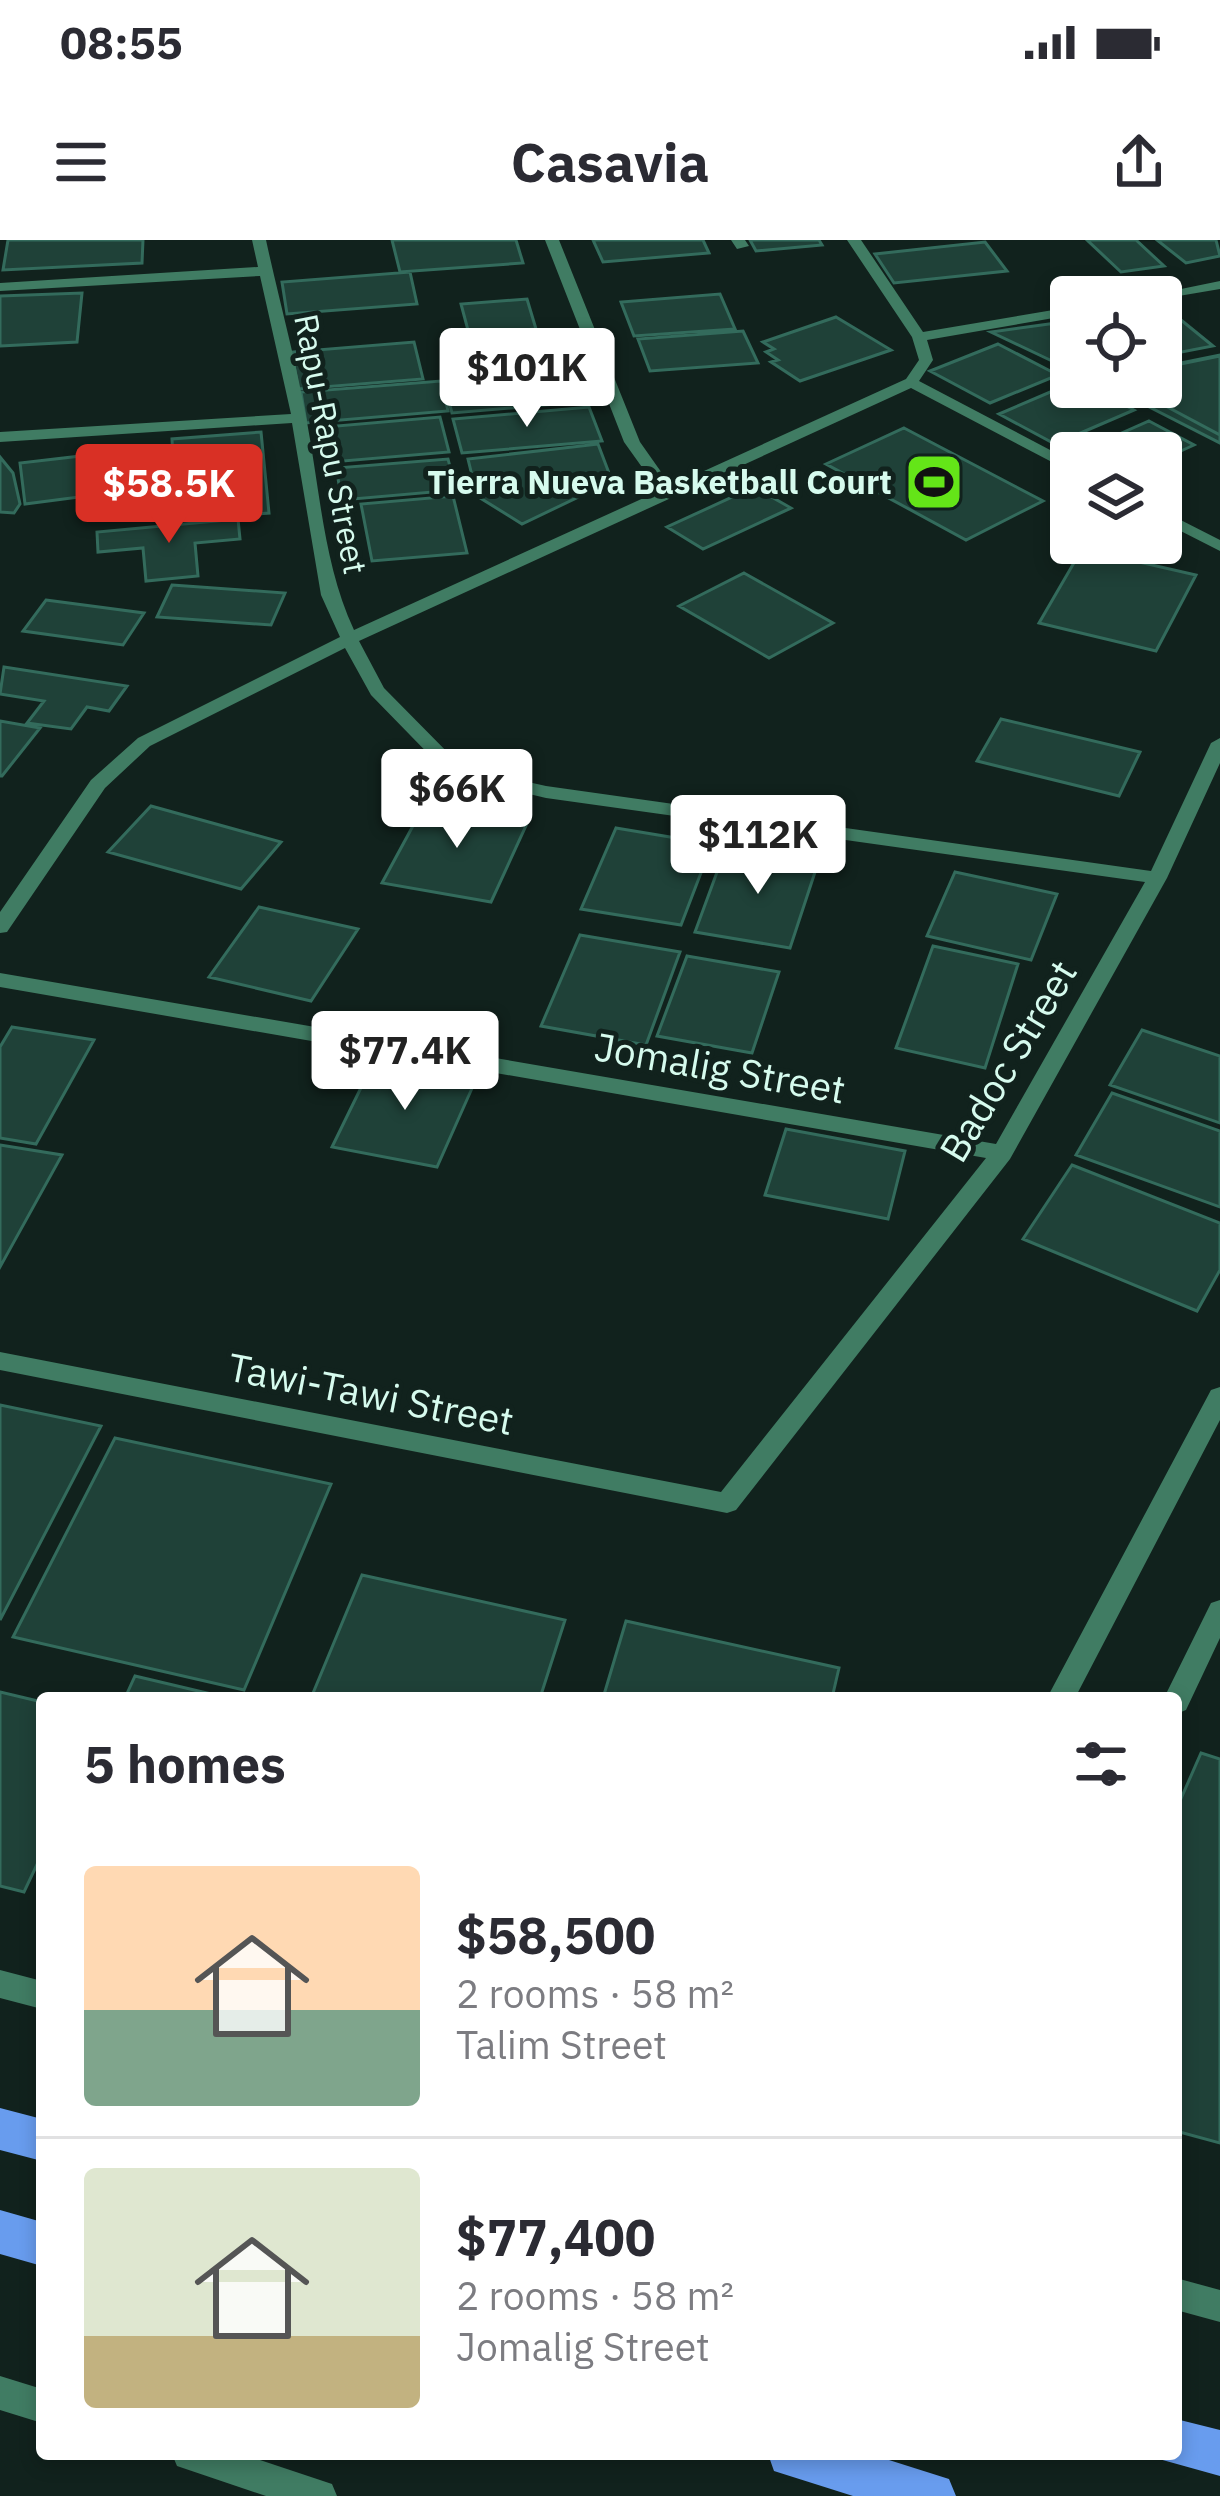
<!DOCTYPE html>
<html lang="en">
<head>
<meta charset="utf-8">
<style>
	body { margin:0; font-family:"IBM Plex Sans",sans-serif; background:#f7f7f7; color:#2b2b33; height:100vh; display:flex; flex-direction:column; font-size:45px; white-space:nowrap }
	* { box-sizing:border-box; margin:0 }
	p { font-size:39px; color:#7c7c81 }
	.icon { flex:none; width:66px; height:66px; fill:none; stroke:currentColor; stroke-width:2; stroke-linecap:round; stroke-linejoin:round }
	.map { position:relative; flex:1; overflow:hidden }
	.sheet { position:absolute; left:36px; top:1452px; width:1146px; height:768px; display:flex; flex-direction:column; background:#fff; border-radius:12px; box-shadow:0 6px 18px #0003 }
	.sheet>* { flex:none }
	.tools { position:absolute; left:1050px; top:36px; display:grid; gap:24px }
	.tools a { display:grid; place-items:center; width:132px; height:132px; border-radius:12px; background:#fff; box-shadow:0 6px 18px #0003; font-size:60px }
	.price { position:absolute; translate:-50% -102px; padding:0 27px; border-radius:12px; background:#fff; color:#222; font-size:39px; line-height:78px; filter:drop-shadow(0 3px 6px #0008) }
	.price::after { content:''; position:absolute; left:50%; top:72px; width:36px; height:27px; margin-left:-18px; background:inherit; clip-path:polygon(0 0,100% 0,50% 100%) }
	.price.selected { background:#d93025; color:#fff }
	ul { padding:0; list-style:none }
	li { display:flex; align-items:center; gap:36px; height:300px; padding:0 48px }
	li+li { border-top:3px solid #e1e1e2 }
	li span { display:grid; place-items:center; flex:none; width:336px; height:240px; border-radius:12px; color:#555 }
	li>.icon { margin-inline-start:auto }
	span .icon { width:144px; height:144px; fill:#fffc; stroke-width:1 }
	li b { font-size:51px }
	h2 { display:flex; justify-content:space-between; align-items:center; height:144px; padding:0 48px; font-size:51px }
	.status { display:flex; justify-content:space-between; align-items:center; height:84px; padding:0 60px; background:#fff; direction:ltr }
	.status svg { height:33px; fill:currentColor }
	header { display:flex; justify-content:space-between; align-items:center; height:156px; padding:0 48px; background:#fff; font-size:54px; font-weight:700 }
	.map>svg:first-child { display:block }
	.building { fill:#1f4138; stroke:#336b5c; stroke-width:3 }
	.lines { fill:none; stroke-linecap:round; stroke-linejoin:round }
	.service { fill:#407c63; fill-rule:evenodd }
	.minor { fill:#407c63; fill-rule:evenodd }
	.tertiary { fill:#407c63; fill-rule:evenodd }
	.trunk { fill:#689cee; fill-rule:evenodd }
	.labels { text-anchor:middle; stroke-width:10; stroke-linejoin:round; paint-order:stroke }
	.far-street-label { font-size:33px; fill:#d6fbee; stroke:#11221d }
	.far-poi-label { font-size:33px; font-weight:bold; fill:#d6fbee; stroke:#11221d; text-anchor:end }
	.street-label { font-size:39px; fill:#d6fbee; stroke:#11221d }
</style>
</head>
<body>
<div class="status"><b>08:55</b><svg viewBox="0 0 49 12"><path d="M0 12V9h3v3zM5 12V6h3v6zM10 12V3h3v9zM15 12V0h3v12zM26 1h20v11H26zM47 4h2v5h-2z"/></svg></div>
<header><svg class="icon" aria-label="menu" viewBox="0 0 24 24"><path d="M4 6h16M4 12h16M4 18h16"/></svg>Casavia<svg class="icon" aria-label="share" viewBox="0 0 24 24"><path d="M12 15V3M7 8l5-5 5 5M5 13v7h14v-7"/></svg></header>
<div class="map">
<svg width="1220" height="2256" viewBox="0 0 1220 2256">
	<rect width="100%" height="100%" fill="#11221d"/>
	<path class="building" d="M 8,0 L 143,0 L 142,23 L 3,30 Z
		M 392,0 L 516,0 L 523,23 L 400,32 Z
		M 593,0 L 703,0 L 709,13 L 603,22 Z
		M 750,0 L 819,0 L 822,5 L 756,11 Z
		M 1087,0 L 1136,0 L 1164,26 L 1121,32 Z
		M 1157,0 L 1216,0 L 1220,16 L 1186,23 Z
		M 985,2 L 1007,31 L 894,43 L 875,14 Z
		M 410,32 L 417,64 L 287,74 L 282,42 Z
		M 82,53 L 77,102 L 0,106 L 0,56 Z
		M 720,54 L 735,89 L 634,96 L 621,62 Z
		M 527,59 L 536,89 L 469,94 L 461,64 Z
		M 836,77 L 891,110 L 800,141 L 771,122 L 778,120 L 766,112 L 774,109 L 763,102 Z
		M 1181,80 L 1213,106 L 1161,116 L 1161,83 Z
		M 1071,81 L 1071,130 L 991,92 Z
		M 743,91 L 758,123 L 650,131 L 638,99 Z
		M 414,102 L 423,139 L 298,149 L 292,112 Z
		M 998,104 L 1058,135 L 990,163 L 930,131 Z
		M 1220,115 L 1220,203 L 1110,147 L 1161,147 L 1161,127 Z
		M 1220,116 L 1220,195 L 1130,147 L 1161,147 L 1161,128 Z
		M 568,127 L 580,162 L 452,173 L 442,137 Z
		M 441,141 L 448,171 L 306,183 L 301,152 Z
		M 1055,150 L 1075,161 L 1098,151 L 1134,170 L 1055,204 L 999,174 Z
		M 589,167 L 602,201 L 462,213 L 453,179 Z
		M 440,177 L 449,212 L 332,222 L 325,187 Z
		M 1149,181 L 1194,205 L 1161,220 L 1161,213 L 1081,211 Z
		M 904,188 L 1043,261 L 966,300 L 826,224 Z
		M 261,192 L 269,273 L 176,280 L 172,199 Z
		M 598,204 L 612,241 L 522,284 L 477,256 L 468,219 Z
		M 81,216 L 87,256 L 25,264 L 20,223 Z
		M 0,217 L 13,233 L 20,264 L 14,273 L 0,272 Z
		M 448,219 L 456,250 L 342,260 L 336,228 Z
		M 754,247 L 791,268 L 703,309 L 667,287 Z
		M 453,256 L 467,313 L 372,321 L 361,264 Z
		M 238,279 L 240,299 L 195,303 L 198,336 L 146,341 L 143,308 L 98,312 L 97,292 Z
		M 1082,309 L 1196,335 L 1156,411 L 1039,383 Z
		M 744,333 L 833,383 L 769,418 L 679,366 Z
		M 172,345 L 285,353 L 271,385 L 157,377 Z
		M 46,360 L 144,373 L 123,405 L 23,391 Z
		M 4,427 L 127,446 L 109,471 L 87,467 L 71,489 L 27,483 L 44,461 L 0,454 Z
		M 1001,479 L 1140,512 L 1119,556 L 977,521 Z
		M 0,481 L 40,488 L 2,536 L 0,536 Z
		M 427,560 L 530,577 L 491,662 L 382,643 Z
		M 151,566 L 281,602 L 241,649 L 108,612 Z
		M 616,588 L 712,604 L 681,685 L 581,669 Z
		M 727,605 L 819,620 L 790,708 L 695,692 Z
		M 955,632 L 1057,654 L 1031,720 L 927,696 Z
		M 259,667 L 358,689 L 311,761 L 209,737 Z
		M 580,695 L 680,712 L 646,805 L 541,786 Z
		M 933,706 L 1018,724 L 985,828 L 896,808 Z
		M 687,716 L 779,732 L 752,813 L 657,796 Z
		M 12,787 L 94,800 L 36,904 L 0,898 L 0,807 Z
		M 1142,790 L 1220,816 L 1220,883 L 1110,845 Z
		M 375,819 L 477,837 L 437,927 L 332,907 Z
		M 1112,853 L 1220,891 L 1220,967 L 1076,915 Z
		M 786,889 L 905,911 L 888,979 L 765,955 Z
		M 0,905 L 62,915 L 0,1027 Z
		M 1072,925 L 1220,983 L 1220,1030 L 1197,1071 L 1023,999 Z
		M 0,1165 L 101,1186 L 0,1380 Z
		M 115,1198 L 331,1244 L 244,1450 L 13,1397 Z
		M 362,1335 L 565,1380 L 540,1458 L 311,1458 Z
		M 626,1381 L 839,1428 L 832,1458 L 603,1458 Z
		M 135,1436 L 228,1458 L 125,1458 Z
		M 0,1452 L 42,1462 L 42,1614 L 24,1652 L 0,1646 Z
		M 1201,1513 L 1220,1519 L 1220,1903 L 1176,1891 L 1176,1570 Z"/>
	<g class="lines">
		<path class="service" d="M 731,0 L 745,0 L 749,6 L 737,9 Z
			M 0,1730 L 42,1741 L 42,1769 L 0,1758 Z"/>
		<path class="minor" d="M 252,0 L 266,0 C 279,60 296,121 307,182 C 320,251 324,326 354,390 L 659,251 L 624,202 L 545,0 L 559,0 L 640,202 L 671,246 L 906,139 L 919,120 L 912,97 L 847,0 L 861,0 L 923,92 L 1071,67 L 1071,75 L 927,100 L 933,120 L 919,141 L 1071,221 L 1071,232 L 911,148 L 359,401 L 384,448 L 462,527 L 546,546 L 1151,631 L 1211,503 L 1220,498 L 1220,523 L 1167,638 L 1010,919 L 736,1270 L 727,1273 L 0,1130 L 0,1112 L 721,1252 L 986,918 L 0,747 L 0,733 L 996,904 L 1145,642 L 546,558 L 449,535 L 371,455 L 345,408 L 150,506 L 105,548 L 7,692 L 0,693 L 0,672 L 91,540 L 138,498 L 340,397 L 321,355 L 292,183 L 0,202 L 0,192 L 291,174 L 260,36 L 0,51 L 0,43 L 258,27 Z
			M 1220,41 L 1220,49 L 1161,59 L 1142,57 Z
			M 1161,270 L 1220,300 L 1220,311 L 1161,281 Z
			M 1176,2038 L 1220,2050 L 1220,2082 L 1176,2070 Z
			M 0,2136 L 42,2149 L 42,2183 L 0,2170 Z
			M 172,2214 L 242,2214 L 332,2244 L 337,2256 L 266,2256 L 177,2226 Z"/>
		<path class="tertiary" d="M 1220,1147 L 1220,1180 L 1075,1458 L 1047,1458 L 1211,1150 Z
			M 1220,1360 L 1220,1398 L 1186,1470 L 1176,1474 L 1176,1458 L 1164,1458 L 1211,1363 Z"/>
		<path class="trunk" d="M 0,1868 L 42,1879 L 42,1921 L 0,1910 Z
			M 0,1970 L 42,1982 L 42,2026 L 0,2014 Z
			M 1176,2179 L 1220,2190 L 1220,2236 L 1159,2219 L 1158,2214 L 1176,2214 Z
			M 768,2214 L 870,2214 L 949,2239 L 956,2256 L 853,2256 L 774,2231 Z"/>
	</g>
	<defs>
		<symbol id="stadium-square" viewBox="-11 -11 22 22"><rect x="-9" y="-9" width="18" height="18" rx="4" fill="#64e518" stroke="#11221d"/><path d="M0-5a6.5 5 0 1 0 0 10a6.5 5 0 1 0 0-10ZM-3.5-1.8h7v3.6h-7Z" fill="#111"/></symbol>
	</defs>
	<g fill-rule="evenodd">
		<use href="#stadium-square" x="901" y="209" width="66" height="66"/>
	</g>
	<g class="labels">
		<g class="far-street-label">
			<text transform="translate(331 204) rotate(79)" y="12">Rapu-Rapu Street</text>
		</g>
		<g class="far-poi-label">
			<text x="892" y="254">Tierra Nueva Basketball Court</text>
		</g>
		<g class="street-label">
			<text transform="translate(1008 821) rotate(-59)" y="14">Badoc Street</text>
			<text transform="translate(720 828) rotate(10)" y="14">Jomalig Street</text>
			<text transform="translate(371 1154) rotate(11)" y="14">Tawi-Tawi Street</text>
		</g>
	</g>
</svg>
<div class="tools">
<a><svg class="icon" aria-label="locate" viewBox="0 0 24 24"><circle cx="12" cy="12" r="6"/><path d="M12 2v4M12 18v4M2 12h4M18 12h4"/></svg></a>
<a><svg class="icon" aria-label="layers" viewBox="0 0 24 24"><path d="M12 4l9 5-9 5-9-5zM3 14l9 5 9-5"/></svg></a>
</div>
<b class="price" style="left:527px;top:190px">$101K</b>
<b class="price selected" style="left:169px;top:306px">$58.5K</b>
<b class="price" style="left:457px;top:611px">$66K</b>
<b class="price" style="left:758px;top:657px">$112K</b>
<b class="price" style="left:405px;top:873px">$77.4K</b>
<section class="sheet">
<h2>5 homes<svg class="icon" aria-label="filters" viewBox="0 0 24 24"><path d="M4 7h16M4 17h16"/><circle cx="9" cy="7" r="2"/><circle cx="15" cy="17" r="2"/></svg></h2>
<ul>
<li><span style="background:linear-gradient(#ffd9b3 60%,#7fa58c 0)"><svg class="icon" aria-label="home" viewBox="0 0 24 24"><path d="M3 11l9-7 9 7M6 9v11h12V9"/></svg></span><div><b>$58,500</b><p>2 rooms · 58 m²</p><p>Talim Street</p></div></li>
<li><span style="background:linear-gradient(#dfe7d0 70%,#c2b280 0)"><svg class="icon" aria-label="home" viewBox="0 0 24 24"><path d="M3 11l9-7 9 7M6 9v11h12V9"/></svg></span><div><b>$77,400</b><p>2 rooms · 58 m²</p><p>Jomalig Street</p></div></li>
</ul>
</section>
</div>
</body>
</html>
